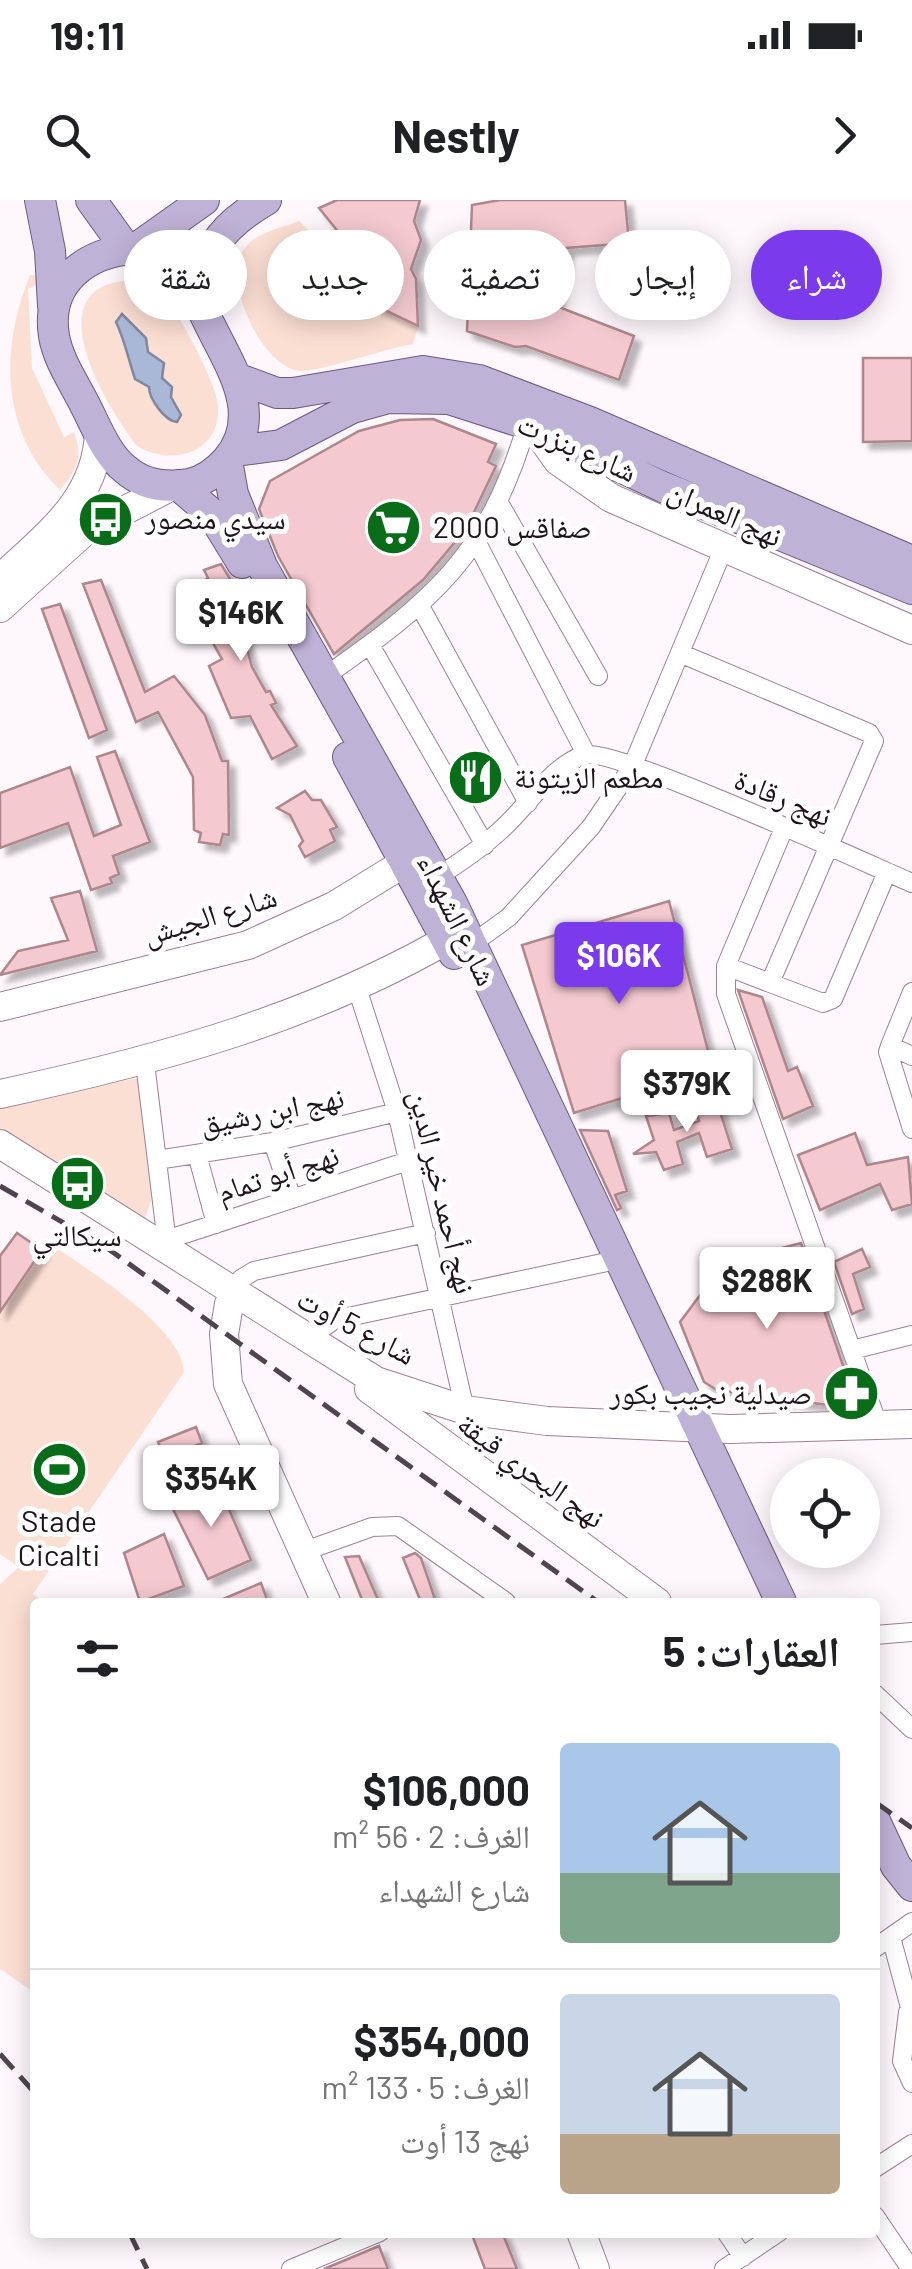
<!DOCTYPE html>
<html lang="ar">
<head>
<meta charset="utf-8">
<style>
	body { margin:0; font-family:Barlow,"Noto Naskh Arabic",sans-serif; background:#f2f2f2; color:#202124; direction:rtl; height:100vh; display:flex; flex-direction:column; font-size:38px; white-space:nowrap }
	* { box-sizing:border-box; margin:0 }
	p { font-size:32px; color:#757577 }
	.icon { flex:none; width:55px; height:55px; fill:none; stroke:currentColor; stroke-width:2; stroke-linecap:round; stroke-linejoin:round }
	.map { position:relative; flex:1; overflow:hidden; direction:ltr }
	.sheet { position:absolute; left:30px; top:1398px; width:850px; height:640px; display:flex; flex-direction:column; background:#fff; border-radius:10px; box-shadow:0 5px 25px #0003; direction:rtl }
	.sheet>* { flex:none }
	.top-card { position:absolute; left:30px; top:30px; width:852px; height:90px; direction:rtl; display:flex; gap:20px }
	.fabs { position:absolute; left:770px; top:1258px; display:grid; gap:20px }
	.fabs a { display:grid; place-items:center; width:110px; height:110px; border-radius:50%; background:#fff; box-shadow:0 5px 25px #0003; font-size:50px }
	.price { position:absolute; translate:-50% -85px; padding:0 22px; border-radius:10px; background:#fff; color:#222; font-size:32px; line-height:65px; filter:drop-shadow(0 2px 5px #0008) }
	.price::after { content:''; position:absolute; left:50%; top:60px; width:30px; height:22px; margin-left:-15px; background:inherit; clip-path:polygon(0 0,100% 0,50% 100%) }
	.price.active { background:#7c3aed; color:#fff }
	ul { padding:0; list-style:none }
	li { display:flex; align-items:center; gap:30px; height:250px; padding:0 40px }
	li+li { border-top:2px solid #e0e0e0 }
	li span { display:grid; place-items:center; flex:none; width:280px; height:200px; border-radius:10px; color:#555 }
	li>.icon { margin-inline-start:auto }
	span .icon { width:120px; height:120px; fill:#fffc; stroke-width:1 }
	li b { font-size:42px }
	h2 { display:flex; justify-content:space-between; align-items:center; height:120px; padding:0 40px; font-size:42px }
	.chip { padding:0 35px; border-radius:45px; background:#fff; box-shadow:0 5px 25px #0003; font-size:35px; line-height:90px }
	.chip.active { background:#7c3aed; color:#fff }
	.status { display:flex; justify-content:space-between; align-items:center; height:70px; padding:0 50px; background:#fff; direction:ltr }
	.status svg { height:28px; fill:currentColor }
	header { display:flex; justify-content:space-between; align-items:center; height:130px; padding:0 40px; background:#fff; font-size:45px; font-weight:700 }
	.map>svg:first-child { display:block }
	.green { fill:#fcdfd3 }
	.water { fill:#aab8d7; stroke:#80879f; stroke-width:2.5 }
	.building { fill:#f4c9d0; stroke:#ae878d; stroke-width:2.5; filter:url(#shadow) }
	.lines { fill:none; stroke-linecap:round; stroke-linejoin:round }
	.street-casing { stroke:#9e8097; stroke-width:20 }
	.secondary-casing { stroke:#9e8097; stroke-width:30 }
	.primary-casing { stroke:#6b5984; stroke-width:32 }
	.street { stroke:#fff; stroke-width:18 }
	.secondary { stroke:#fff; stroke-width:28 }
	.primary { stroke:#bfb2d7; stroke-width:30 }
	.rail { stroke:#50454d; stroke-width:5; stroke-dasharray:20 10; stroke-linecap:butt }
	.labels { text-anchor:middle; stroke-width:10; stroke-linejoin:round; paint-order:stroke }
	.street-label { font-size:30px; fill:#1f141c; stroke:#fff }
	.poi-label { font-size:30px; fill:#1f141c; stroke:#fff; text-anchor:start }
</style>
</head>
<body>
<div class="status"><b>19:11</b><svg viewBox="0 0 49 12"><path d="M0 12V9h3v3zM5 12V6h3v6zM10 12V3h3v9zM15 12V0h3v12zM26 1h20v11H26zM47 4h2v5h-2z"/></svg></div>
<header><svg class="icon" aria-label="forward" viewBox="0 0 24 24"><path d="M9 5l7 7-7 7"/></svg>Nestly<svg class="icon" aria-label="search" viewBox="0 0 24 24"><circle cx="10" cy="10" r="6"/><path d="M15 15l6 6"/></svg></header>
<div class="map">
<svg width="912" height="2069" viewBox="0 0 912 2069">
	<defs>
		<filter id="shadow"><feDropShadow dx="7" dy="7" stdDeviation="2.5" flood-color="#0004"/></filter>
	</defs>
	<rect width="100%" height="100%" fill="#fef7fc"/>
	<path class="green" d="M 299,21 C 318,38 327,60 350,70 L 363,101 L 418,126 L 413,144 C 387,148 316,173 299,171 C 261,166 222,81 244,49 C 255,33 281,28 299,21 Z
		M 30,75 L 35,75 L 36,85 L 28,89 L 32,168 L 64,237 L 74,232 C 84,258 76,270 60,290 C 0,232 0,148 30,75 Z
		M 134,80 C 144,83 154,86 162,94 C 178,110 216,183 218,205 C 222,253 170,268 136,245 C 104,203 32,83 134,80 Z
		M 138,878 L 152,998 L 144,1021 L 0,931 L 0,903 Z
		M 48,1042 C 83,1067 183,1127 184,1172 L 33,1394 L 44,1402 L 35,1402 L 31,1422 L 35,1434 L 32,1791 L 0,1769 L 0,1384 L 19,1367 L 0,1354 L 0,1092 L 24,1074 Z"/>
	<path class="water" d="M 122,114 L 146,138 L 148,152 L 164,163 L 162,178 L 172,187 L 171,197 L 181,215 L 177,222 C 165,221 149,199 149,187 L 135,179 C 128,158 125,141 116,122 Z"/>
	<path class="building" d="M 337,0 L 420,0 L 414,21 L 421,40 L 411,69 L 416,79 L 418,126 L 372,104 L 340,34 L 319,8 Z
		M 500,0 L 625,0 L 629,43 L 566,48 L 556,106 L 634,136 L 619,180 L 526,146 L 515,147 L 467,131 L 472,5 Z
		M 863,158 L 912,158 L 912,241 L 863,242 Z
		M 433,219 L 496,244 L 488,262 L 496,266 L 466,329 L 423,380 L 334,454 L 278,356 L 259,309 L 270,281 L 359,231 L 400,220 Z
		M 221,364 L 256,422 L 242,430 L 252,467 L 266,492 L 270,491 L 276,503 L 271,505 L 297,546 L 272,559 L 250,516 L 231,518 L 209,466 L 222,459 L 210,438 L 226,431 L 198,385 L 208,378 L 204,370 Z
		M 101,380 L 145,492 L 174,476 L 205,515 L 222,561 L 228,561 L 229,635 L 223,634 L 220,645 L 199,642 L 201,633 L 194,630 L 193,577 L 158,512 L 136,522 L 83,384 Z
		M 60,404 L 107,530 L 89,538 L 42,409 Z
		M 115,551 L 150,642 L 113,656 L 119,674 L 110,678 L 112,683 L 91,690 L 68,623 L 0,648 L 0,593 L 70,567 L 94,636 L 121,625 L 97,557 Z
		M 305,591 L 312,600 L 321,600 L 337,627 L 330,630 L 335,641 L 305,657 L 299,646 L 303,641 L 290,615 L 277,608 Z
		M 80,691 L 97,751 L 0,775 L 18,751 L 68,740 L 51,698 Z
		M 669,701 L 713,870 L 574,913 L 522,745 Z
		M 738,790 L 762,797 L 788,871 L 797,867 L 813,906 L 783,919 Z
		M 717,902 L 732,949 L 707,957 L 699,933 L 677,942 L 683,964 L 664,970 L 656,952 L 633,954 L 654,940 L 646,916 L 669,913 L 674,930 L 699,921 L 694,906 Z
		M 580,930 L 608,931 L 627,991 L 615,995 L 621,1008 L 617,1010 Z
		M 855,933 L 867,965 L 908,957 L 912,1004 L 892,1010 L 880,984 L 820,1010 L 798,955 Z
		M 17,1033 L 42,1050 L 0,1112 L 0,1056 Z
		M 801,1043 L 847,1177 L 850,1208 L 717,1190 L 704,1182 L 680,1122 L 724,1063 Z
		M 862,1049 L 870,1067 L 853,1074 L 864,1109 L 852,1114 L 834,1062 Z
		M 196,1227 L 202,1243 L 165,1258 L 158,1242 Z
		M 217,1282 L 251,1360 L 208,1379 L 170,1303 Z
		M 164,1334 L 184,1386 L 140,1402 L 124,1353 Z
		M 415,1353 L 421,1358 L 436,1402 L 421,1402 L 403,1358 Z
		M 359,1356 L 379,1402 L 363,1402 L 345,1357 Z
		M 261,1383 L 268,1402 L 216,1402 Z
		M 471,2032 L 502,2032 L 517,2069 L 485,2069 Z
		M 379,2046 L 388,2069 L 324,2069 Z"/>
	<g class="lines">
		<defs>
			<path id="street" d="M 498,301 L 598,476
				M 477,343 L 586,554
				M 421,408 L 528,603
				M 370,445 L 485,645
				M 682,454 L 869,533 L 874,541 L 770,783 L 726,766
				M 324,477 C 433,401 488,356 527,224
				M 784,628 L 726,766 L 726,794 L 878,1225
				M 430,681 C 457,665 481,649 504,627 C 528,605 552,566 584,555 C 611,546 868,664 912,683
				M 465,749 L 509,717 L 591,627 L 632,567 L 723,350
				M 770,783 L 823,803 L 833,799 L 887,672
				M 357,788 L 397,912 L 465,1210
				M 890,846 L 912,792
				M 912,856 L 890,846 L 888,852 L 912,929
				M 145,863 L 168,1051
				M 273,942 L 292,999
				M 197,954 L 216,1024
				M 157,960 L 273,942 L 397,912
				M 166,1040 L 408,961
				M 232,1094 L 241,1079 L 254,1071 L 426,1033
				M 306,1140 L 334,1120 L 621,1059
				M 852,1150 L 912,1135
				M 305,1351 L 372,1327 L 398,1326 L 506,1402
				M 875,1435 L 912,1432
				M 875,1494 L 912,1529
				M 891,1737 L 912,1815
				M 875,1748 L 912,1722
				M 908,1812 L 902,1861 L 912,1883
				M 875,1968 L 912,1944
				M 875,2016 L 910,2068
				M 726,2032 L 743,2057
				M 291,2069 L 380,2032
				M 724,2069 L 779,2032"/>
			<path id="secondary" d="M 533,226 L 558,261 L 611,298 L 912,430
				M 0,379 C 46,335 97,300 99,232
				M 0,408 L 85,331 L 170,287
				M 0,807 L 248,745 L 334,706 L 422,652
				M 0,894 C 163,859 317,817 462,731
				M 0,944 L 376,1181 L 465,1210 L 547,1221 L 730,1229 L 912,1224
				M 229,1104 L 224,1134 L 228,1184 L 326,1402
				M 369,1189 L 657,1402
				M 581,2032 L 595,2069"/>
			<path id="primary" d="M 40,0 L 50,51 L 53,106
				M 91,0 L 127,50
				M 135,49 C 150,54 164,58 176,69 C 193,84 201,108 211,127 C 232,169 264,217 227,260 C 217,271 204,281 189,284 C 166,288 143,285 125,269 C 106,254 96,226 85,205 C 74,183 58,160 54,136 C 45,82 88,51 135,49 Z
				M 135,49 L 204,0
				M 201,109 C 200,53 220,27 266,0
				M 236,178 L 277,193 L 293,193 L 423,171 L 479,180 L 590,222 L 912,361
				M 235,251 L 281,245 L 352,208 L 388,198 L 449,199 L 533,226 L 663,287 L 912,389
				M 227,260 L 233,294 L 262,366 L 452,703 L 781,1402
				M 178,285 L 212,314 L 242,363
				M 348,557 L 454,754
				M 875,1621 L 896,1666 L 912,1686"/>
		</defs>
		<use href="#street" class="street-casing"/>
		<use href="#secondary" class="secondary-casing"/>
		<use href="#primary" class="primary-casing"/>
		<use href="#street" class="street"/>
		<use href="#secondary" class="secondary"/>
		<use href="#primary" class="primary"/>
		<path class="rail" d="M 0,986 L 107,1048 L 598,1402
			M 875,1602 L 912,1628
			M 0,1854 L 35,1893
			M 129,2032 L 147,2069"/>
	</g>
	<defs>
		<symbol id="bus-disc" viewBox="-11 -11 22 22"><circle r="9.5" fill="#086c19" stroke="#fff"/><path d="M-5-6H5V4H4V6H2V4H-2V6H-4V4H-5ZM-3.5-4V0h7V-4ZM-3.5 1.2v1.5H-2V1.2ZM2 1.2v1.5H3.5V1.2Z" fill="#fff"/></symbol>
		<symbol id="supermarket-disc" viewBox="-11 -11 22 22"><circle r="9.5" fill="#086c19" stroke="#fff"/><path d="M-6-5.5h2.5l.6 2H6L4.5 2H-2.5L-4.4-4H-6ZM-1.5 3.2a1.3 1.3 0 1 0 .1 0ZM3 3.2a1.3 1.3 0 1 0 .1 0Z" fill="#fff"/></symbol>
		<symbol id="restaurant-disc" viewBox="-11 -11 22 22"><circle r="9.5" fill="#086c19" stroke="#fff"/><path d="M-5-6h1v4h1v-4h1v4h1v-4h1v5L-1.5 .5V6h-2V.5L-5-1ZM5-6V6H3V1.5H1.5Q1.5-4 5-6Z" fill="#fff"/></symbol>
		<symbol id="pharmacy-disc" viewBox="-11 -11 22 22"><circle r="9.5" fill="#086c19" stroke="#fff"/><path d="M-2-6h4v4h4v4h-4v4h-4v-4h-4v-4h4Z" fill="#fff"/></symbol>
		<symbol id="stadium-disc" viewBox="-11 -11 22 22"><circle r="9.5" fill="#086c19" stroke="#fff"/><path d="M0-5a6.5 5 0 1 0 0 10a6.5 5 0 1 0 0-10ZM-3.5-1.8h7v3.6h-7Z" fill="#fff"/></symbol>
	</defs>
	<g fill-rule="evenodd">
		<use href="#bus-disc" x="74" y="288" width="63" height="63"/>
		<use href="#supermarket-disc" x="362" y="296" width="63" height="63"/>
		<use href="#restaurant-disc" x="444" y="546" width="63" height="63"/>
		<use href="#bus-disc" x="46" y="952" width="63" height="63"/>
		<use href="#pharmacy-disc" x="820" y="1162" width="63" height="63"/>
		<use href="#stadium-disc" x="28" y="1238" width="63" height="63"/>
	</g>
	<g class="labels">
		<g class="street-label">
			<text transform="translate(577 248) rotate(24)" y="10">شارع بنزرت</text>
			<text transform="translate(725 314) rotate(24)" y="10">نهج العمران</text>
			<text transform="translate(783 598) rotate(23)" y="10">نهج رقادة</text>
			<text transform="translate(210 716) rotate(-17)" y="10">شارع الجيش</text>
			<text transform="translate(457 720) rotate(64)" y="10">شارع الشهداء</text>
			<text transform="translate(272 911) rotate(-11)" y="10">نهج ابن رشيق</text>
			<text transform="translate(278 974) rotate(-18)" y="10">نهج أبو تمام</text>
			<text transform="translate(442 992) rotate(77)" y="10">نهج أحمد خير الدين</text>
			<text transform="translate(356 1127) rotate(28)" y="10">شارع 5 أوت</text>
			<text transform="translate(531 1271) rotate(36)" y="10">نهج البحري قيقة</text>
		</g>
		<g class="poi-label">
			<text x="145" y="329">سيدي منصور</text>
			<text x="433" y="338">صفاقس 2000</text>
			<text x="514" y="588">مطعم الزيتونة</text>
			<text x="77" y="1046" text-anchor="middle">سيكالتي</text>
			<text x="812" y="1204" text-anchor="end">صيدلية نجيب بكور</text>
			<text x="59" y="1332" text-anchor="middle">Stade<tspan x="59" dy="34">Cicalti</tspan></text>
		</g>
	</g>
</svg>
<div class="fabs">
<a><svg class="icon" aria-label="locate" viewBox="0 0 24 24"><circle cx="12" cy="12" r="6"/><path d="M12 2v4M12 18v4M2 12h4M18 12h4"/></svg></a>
</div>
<b class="price" style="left:241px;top:464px">$146K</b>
<b class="price active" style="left:619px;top:807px">$106K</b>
<b class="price" style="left:687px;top:935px">$379K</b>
<b class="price" style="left:767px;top:1132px">$288K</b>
<b class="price" style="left:211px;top:1330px">$354K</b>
<div class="top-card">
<a class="chip active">شراء</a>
<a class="chip">إيجار</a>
<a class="chip">تصفية</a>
<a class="chip">جديد</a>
<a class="chip">شقة</a>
</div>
<section class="sheet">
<h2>العقارات: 5<svg class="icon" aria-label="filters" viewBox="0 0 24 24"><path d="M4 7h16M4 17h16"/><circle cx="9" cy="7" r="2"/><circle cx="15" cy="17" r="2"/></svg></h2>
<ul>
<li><span style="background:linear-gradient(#a9c7e8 65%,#7fa58c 0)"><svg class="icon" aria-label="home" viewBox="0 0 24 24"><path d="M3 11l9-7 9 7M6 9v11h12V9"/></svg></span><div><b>$106,000</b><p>الغرف: 2 · 56 m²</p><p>شارع الشهداء</p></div></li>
<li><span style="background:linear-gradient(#c9d6e8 70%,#b9a48a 0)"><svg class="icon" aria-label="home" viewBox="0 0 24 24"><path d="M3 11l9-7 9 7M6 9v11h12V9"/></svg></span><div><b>$354,000</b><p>الغرف: 5 · 133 m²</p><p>نهج 13 أوت</p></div></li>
</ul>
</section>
</div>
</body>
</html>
